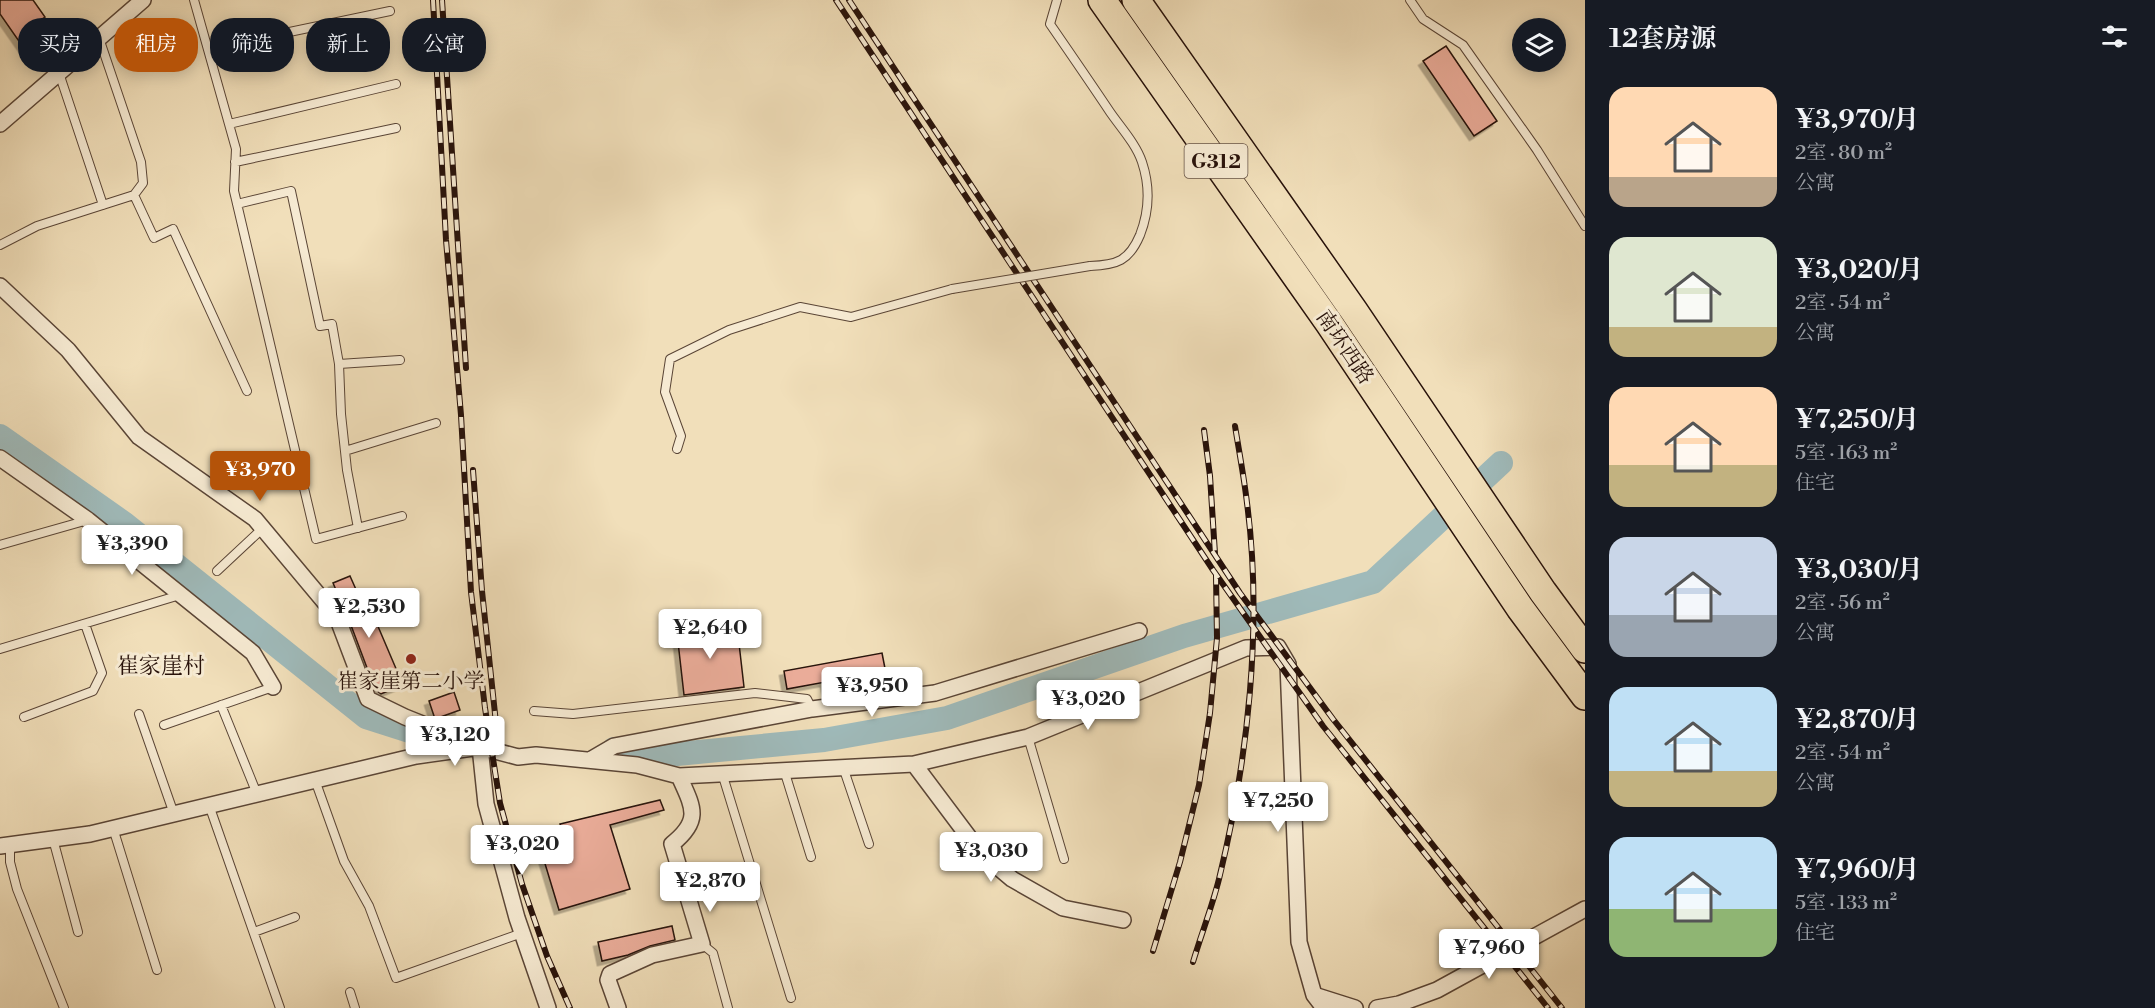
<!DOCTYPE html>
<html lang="zh">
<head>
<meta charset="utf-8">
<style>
	body { margin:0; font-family:"Libre Bodoni","Noto Serif SC",serif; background:#242831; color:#f1f3f6; height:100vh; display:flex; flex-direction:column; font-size:22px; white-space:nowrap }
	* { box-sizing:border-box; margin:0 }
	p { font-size:20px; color:#9ea1a6 }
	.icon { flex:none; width:33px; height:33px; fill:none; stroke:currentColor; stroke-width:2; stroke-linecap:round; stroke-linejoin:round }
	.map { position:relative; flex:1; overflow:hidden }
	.panel { display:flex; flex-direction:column; background:#171b24; width:570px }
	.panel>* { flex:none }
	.top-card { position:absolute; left:18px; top:18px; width:570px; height:54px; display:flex; gap:12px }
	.fabs { position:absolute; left:1512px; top:18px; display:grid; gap:12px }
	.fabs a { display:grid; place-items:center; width:54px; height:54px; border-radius:50%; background:#171b24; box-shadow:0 3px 15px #0003; font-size:30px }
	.price { position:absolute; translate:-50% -51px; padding:0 14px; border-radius:6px; background:#fff; color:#222; font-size:20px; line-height:39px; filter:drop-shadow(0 2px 3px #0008) }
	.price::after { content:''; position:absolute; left:50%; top:36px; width:18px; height:14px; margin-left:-9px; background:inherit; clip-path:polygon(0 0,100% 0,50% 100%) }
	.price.active { background:#b45309; color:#fff }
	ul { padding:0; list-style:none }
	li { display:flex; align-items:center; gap:18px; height:150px; padding:0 24px }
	li span { display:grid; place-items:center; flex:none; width:168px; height:120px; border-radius:18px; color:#555 }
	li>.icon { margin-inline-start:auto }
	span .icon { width:72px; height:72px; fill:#fffc; stroke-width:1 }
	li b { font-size:26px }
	h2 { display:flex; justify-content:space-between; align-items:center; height:72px; padding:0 24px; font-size:26px }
	.pill { padding:0 21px; border-radius:24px; background:#171b24; box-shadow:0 3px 15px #0003; font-size:21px; line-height:54px }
	.pill.active { background:#b45309; color:#fff }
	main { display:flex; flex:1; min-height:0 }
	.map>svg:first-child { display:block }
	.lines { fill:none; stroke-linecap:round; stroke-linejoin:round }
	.river { stroke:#9fbaba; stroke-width:24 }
	.building { fill:#eaac99; stroke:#28120a; stroke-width:1.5; filter:url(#shadow) }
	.lane-casing { stroke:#5a4536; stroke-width:10 }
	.street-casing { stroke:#5a4536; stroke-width:18 }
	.highway-casing { stroke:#28120a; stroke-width:30 }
	.lane { stroke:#f6ead2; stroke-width:8 }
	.street { stroke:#f6ead2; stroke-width:15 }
	.highway { stroke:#f1dfba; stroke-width:27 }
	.rail-casing { stroke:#28120a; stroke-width:6 }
	.rail { stroke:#f6ead2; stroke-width:4; stroke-dasharray:11; stroke-linecap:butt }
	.lane-bridge-casing { stroke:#5a4536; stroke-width:10; stroke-linecap:butt }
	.lane-bridge { stroke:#f6ead2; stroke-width:8 }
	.poi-dot { fill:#8f2418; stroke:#f6ead2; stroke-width:2 }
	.labels { text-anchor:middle; stroke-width:6; stroke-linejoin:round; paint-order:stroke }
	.shield { fill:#f6ead2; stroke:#665346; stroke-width:1.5 }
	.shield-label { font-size:20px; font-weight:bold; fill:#28120a }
	.street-label { font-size:21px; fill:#28120a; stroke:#f6ead2 }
	.poi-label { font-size:21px; fill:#28120a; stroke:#f6ead2 }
	.neighbourhood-label { font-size:22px; fill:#28120a; stroke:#f6ead2 }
</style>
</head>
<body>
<main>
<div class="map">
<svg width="1585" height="1008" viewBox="0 0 1585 1008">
	<defs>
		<filter id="shadow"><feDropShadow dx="-4.5" dy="4.5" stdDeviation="0" flood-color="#0004"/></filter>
	</defs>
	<rect width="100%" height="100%" fill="#f1dfba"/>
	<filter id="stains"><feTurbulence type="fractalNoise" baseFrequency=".00333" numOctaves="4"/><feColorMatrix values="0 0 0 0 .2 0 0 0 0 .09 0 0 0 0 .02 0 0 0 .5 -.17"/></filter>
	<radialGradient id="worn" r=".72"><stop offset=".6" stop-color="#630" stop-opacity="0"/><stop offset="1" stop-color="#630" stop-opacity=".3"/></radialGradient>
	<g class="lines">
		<path class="river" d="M 0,436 L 125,524 L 366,717 L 441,741
			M 614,749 L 677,754 L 824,740 L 947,718 L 1184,636 L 1373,582 L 1501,463"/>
	</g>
	<path class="building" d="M 0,0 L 33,0 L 45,17 L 36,23 L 43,33 L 23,47 L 0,14 Z
		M 1446,46 L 1497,121 L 1474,136 L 1423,61 Z
		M 350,576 L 366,612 L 371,610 L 403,685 L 381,694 L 375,689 L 349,620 L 333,583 Z
		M 737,626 L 744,687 L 684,695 L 677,633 Z
		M 882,653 L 889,689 L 828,697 L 825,682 L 787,689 L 784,671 Z
		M 454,692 L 460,710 L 435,719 L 429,701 Z
		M 660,800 L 664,810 L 610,825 L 630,889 L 559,910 L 543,857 L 570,849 L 560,824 Z
		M 672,926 L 675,940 L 650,946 L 628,955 L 602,961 L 598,942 Z"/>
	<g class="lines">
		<defs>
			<path id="lane" d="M 194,0 L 236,149 L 234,191 L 316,539 L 402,516
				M 1057,0 L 1050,24 C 1070,53 1090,82 1110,112 C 1121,128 1136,144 1142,162 C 1150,186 1149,212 1140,235 C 1129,261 1117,265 1090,266
				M 1410,0 L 1423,19 L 1463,45 L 1537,150 L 1585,226
				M 208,49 L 390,11
				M 59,73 L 103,205
				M 229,124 L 396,84
				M 235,162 L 396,128
				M 134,195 L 154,238 L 173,229 L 247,391
				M 237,204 L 291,191 L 320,326 L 332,324 L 339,364 L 341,414 L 347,470 L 358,528
				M 0,245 L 37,226 L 134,195 L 143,183 L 141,162 L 99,38
				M 339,364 L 400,360
				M 677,449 L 681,436 L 665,392 L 670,359 L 729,330 L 800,307 L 851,317 L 952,289
				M 345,451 L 436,423
				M 0,545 L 88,520
				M 217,571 L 263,528
				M 0,649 L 180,595
				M 221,705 L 257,794
				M 534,711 L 573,714 L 755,693 L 807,699 L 812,709
				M 139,714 L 174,814
				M 24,717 L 93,691 L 102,673 L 85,624
				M 164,725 L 273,687
				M 1028,737 L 1064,859
				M 843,767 L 869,844
				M 784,770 L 811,857
				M 722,773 L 791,998
				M 315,780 L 344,861 L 369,906 L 396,978 L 522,933
				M 209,805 L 280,1008
				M 113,828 L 157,970
				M 53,839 L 78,932
				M 10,845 L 10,862 L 17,889 L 64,1008
				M 254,932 L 295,917
				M 702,944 L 713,953 L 728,1008
				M 350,992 L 355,1008"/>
			<path id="street" d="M 0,124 L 143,0
				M 0,286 L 68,350 L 139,437 L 255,519 L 337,617 L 368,699 L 405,717 L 480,747 L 486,804 L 517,918 L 548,1008
				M 0,458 L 88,520 L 253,653 L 273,687
				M 590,760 L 614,746 L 812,709 L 935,693 L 1139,631
				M 914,764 L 980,852 L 1012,879 L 1063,908 L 1123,920
				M 0,846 L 90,834 L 416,756 L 480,747 L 518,757 L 536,755 L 637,765 L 679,776 L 914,764 L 1028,737 L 1246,648 L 1278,647 L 1288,664 L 1299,942 L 1314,995 L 1324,1008
				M 1314,995 L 1355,1008
				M 618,1008 L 608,980 L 610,974 L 652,955 L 702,944 L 672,844 C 702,820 693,807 679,776
				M 1377,1008 L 1399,1004 L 1437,990 L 1585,909"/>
			<path id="highway" d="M 1102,0 L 1329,323 L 1520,608 L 1585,696
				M 1136,0 L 1354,311 L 1543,592 L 1585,649"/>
		</defs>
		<use href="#lane" class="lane-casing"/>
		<use href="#street" class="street-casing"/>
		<use href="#highway" class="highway-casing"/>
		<use href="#lane" class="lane"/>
		<use href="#street" class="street"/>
		<use href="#highway" class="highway"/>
		<defs>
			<path id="rail" d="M 433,0 L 446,240 L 461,415 L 471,592 L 485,708 L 500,803 L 522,884 L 547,956 L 570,1008
				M 442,0 L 466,368
				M 836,0 L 1213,570 L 1323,726 L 1548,1008
				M 849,0 L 1240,593 L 1333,719 L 1562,1008
				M 1204,430 L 1210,476 L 1215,554
				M 473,470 L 482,591 L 498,742
				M 1153,951 L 1180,862 L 1199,785 L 1210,713 L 1217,638 L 1216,575
				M 1193,962 C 1201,935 1212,907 1219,879 C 1248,760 1263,625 1247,503 C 1244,477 1239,451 1235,426"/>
		</defs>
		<use href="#rail" class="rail-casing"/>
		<use href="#rail" class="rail"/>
		<defs>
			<path id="lane-bridge" d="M 952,289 L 1090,266"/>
		</defs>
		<use href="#lane-bridge" class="lane-bridge-casing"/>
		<use href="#lane-bridge" class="lane-bridge"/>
	</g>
	<circle class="poi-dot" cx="411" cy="659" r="6"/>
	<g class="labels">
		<rect class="shield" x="1184.5" y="144" width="63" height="34" rx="4.5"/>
		<g class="shield-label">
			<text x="1216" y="168">G312</text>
		</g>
		<g class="street-label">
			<text transform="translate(1345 347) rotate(56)" y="7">南环西路</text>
		</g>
		<g class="poi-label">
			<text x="411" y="688">崔家崖第二小学</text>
		</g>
		<g class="neighbourhood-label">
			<text x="161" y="673">崔家崖村</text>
		</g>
	</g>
	<rect width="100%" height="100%" filter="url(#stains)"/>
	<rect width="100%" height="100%" fill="url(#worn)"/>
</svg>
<div class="fabs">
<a><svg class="icon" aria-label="layers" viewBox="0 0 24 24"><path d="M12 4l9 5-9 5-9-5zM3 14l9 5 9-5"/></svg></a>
</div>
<b class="price active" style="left:260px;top:502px">¥3,970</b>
<b class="price" style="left:132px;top:576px">¥3,390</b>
<b class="price" style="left:369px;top:639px">¥2,530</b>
<b class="price" style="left:710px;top:660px">¥2,640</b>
<b class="price" style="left:872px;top:718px">¥3,950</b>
<b class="price" style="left:1088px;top:731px">¥3,020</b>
<b class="price" style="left:455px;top:767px">¥3,120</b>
<b class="price" style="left:1278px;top:833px">¥7,250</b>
<b class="price" style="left:522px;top:876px">¥3,020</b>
<b class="price" style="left:991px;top:883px">¥3,030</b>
<b class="price" style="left:710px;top:913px">¥2,870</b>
<b class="price" style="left:1489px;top:980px">¥7,960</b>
<div class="top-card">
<a class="pill">买房</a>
<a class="pill active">租房</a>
<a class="pill">筛选</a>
<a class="pill">新上</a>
<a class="pill">公寓</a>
</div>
</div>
<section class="panel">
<h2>12套房源<svg class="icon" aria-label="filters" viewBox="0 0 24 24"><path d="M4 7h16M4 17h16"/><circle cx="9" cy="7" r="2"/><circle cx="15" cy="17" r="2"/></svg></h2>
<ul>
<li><span style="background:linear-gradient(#ffd9b3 75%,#b9a48a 0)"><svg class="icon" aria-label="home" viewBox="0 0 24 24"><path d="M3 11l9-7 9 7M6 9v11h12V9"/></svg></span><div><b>¥3,970/月</b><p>2室 · 80 m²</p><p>公寓</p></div></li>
<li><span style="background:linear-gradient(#dfe7d0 75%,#c2b280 0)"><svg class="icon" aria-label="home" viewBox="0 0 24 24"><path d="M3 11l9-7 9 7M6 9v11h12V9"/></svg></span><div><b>¥3,020/月</b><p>2室 · 54 m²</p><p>公寓</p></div></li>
<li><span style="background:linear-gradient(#ffd9b3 65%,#c2b280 0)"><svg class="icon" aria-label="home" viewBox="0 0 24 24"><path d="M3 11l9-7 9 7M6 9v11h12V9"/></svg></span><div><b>¥7,250/月</b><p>5室 · 163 m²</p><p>住宅</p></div></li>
<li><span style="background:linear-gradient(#c9d6e8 65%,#9aa5b1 0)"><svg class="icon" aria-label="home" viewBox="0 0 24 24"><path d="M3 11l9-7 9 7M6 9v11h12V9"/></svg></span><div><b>¥3,030/月</b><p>2室 · 56 m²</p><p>公寓</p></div></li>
<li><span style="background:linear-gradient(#bfe0f5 70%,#c2b280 0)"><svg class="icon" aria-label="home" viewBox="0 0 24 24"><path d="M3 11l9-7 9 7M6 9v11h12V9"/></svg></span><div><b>¥2,870/月</b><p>2室 · 54 m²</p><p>公寓</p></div></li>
<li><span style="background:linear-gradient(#bfe0f5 60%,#8fb573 0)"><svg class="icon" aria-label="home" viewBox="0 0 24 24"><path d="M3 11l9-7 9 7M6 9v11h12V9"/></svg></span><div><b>¥7,960/月</b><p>5室 · 133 m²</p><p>住宅</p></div></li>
</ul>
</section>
</main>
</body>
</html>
